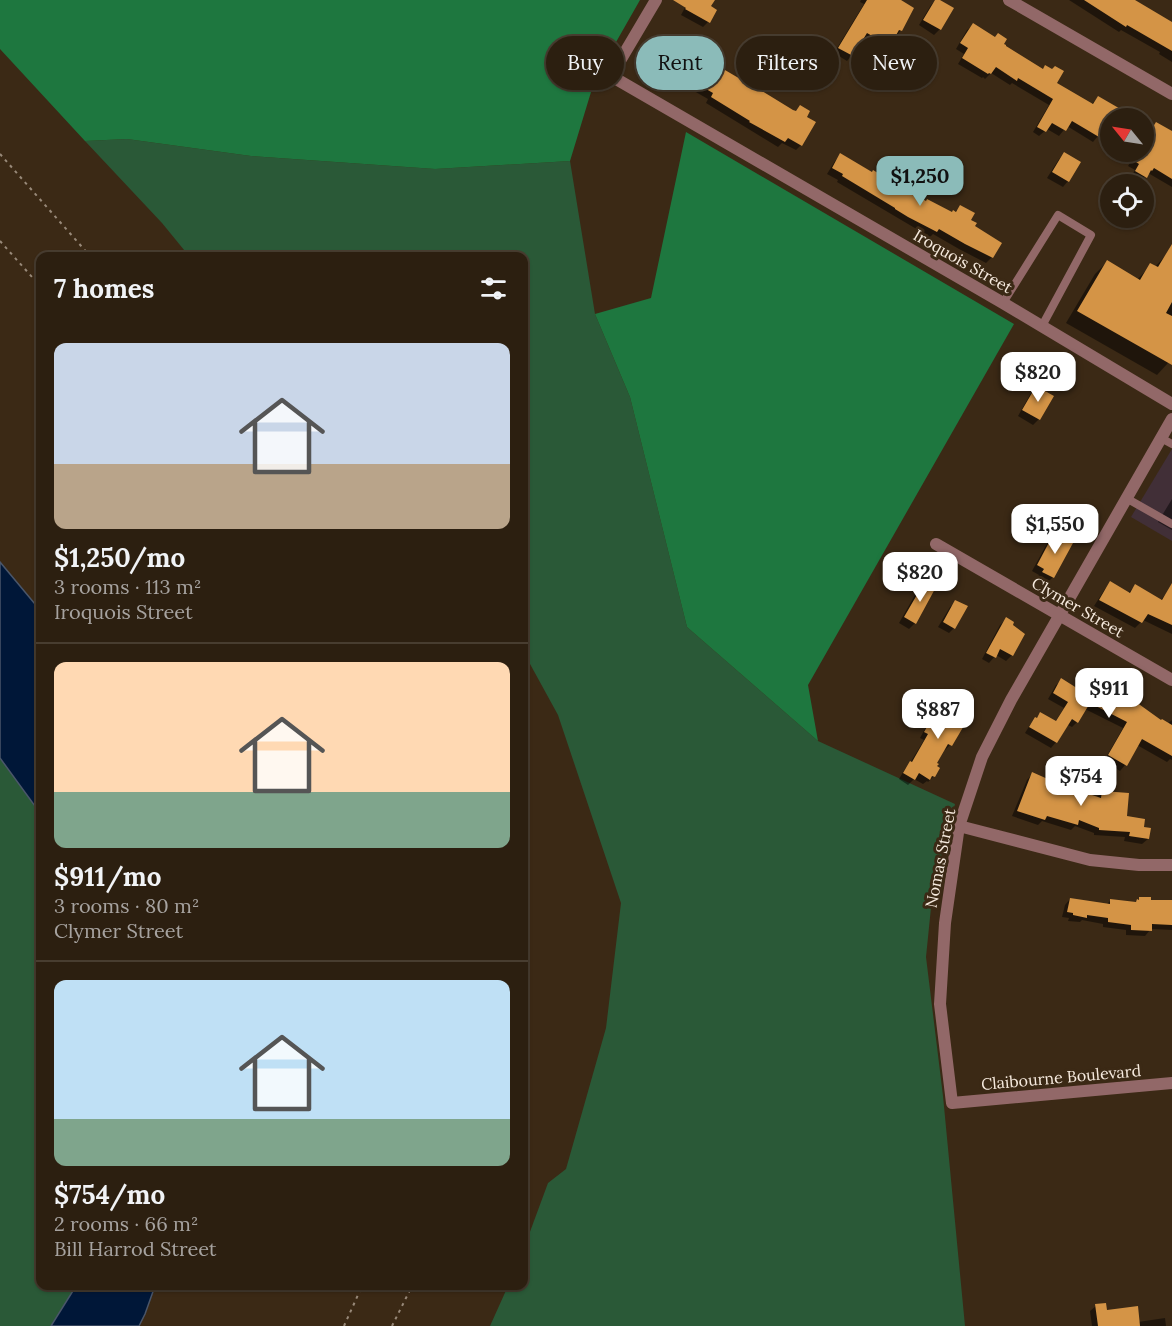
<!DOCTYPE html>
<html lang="en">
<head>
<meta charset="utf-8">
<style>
	body { margin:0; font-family:Lora,serif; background:#342719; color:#f1f3f6; height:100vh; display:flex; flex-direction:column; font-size:22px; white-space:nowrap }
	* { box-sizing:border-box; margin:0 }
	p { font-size:20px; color:#a6a29f }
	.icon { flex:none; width:33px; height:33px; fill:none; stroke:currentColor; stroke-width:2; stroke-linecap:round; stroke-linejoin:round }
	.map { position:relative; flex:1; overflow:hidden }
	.drawer { position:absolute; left:36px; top:252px; width:492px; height:1038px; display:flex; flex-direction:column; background:#2c1f10; border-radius:12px; box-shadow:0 2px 4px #0004,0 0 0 2px #483d30 }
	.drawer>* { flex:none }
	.hud { position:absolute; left:546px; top:36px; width:536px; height:54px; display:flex; gap:12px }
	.needle { width:39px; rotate:300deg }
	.controls { position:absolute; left:1100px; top:108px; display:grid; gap:12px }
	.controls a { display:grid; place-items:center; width:54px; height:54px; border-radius:50%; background:#2c1f10; box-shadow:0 2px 4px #0004,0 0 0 2px #483d30; font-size:30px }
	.price { position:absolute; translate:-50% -51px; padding:0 14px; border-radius:12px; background:#fff; color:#222; font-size:20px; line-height:39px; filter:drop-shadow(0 2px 3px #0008) }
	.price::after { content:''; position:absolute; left:50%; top:36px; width:18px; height:14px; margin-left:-9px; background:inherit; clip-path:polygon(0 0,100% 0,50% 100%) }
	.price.current { background:#8bbbb9; color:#111 }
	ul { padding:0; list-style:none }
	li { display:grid; align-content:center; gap:12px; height:318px; padding:0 18px }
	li+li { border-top:2px solid #483d30 }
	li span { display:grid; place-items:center; height:186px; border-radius:12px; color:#555 }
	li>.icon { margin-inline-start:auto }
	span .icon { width:108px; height:108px; fill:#fffc; stroke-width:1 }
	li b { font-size:26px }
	h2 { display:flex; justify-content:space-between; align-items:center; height:72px; padding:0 18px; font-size:26px }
	.pill { padding:0 21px; border-radius:27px; background:#2c1f10; box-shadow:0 2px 4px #0004,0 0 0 2px #483d30; font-size:21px; line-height:54px }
	.pill.current { background:#8bbbb9; color:#111 }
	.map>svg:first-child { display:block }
	.industrial { fill:#412f37 }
	.green { fill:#2a5937 }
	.forest { fill:#1e773f }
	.water { fill:#001738; stroke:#4a566a; stroke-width:1.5 }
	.shadow { fill:#0007 }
	.building { fill:#d49446 }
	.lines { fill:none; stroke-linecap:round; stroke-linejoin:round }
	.path { stroke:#988979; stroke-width:2; stroke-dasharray:3 4.5; stroke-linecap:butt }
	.lane { stroke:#926868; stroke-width:8 }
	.street { stroke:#926868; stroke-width:12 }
	.labels { text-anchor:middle; stroke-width:6; stroke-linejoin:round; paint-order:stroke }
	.street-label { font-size:16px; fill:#f6eade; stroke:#3b2915 }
</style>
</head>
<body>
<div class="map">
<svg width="1172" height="1326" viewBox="0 0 1172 1326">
	<rect width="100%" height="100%" fill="#3b2915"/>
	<path class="industrial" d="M 1172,449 L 1172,541 L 1131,517 Z"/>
	<path class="green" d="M 127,139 L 251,156 L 435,169 L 570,161 L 595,314 L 630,397 L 687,627 L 818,741 L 955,804 L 933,888 L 926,957 L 943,1096 L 965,1326 L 490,1326 L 508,1286 L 524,1286 L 524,1248 L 548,1183 L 566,1169 L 606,1028 L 621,903 L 558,715 L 524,653 L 524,256 L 189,256 L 162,223 L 85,141 Z
		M 0,742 L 40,777 L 40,1286 L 94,1286 L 85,1305 L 51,1326 L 0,1326 Z"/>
	<path class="forest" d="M 0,0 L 640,0 L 595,79 L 570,161 L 435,169 L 251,156 L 127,139 L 85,141 L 0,49 Z
		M 686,132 L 1014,324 L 808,685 L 818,741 L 687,627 L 630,397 L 595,314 L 651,298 Z"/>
	<path class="water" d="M 0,562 L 40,610 L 40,813 L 0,758 Z
		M 76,1286 L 155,1286 L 145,1314 L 139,1326 L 51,1326 Z"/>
	<path class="shadow" d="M 689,0 L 713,0 L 709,7 L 708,22 L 703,27 L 681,15 Z
		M 861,0 L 899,0 L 901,30 L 884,51 L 862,39 L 852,55 L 847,61 L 834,53 L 864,4 L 860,2 Z
		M 936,0 L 952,9 L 940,29 L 934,35 L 919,25 L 931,5 Z
		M 1069,0 L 1133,0 L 1172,23 L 1172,62 L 1159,54 L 1160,52 L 1121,30 L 1119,32 Z
		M 973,25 L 1055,83 L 1091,105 L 1098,97 L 1130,117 L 1133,114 L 1140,118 L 1110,118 L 1110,143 L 1098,136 L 1093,142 L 1067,126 L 1059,136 L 1047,129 L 1039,136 L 1033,132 L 1049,105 L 1012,83 L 1010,85 L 991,73 L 985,79 L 983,77 L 982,78 L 958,64 L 964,54 L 956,49 L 967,30 Z
		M 713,65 L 741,81 L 744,77 L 801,145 L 796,150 L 782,143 L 778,147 L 706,103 L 708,99 L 694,91 L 708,70 Z
		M 1143,120 L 1153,126 L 1172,133 L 1172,187 L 1148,173 L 1140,182 L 1131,177 L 1135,170 L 1128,166 L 1134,157 L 1125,152 L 1143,152 Z
		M 1064,154 L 1068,181 L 1063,187 L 1047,178 L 1059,159 Z
		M 841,155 L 926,202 L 952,214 L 961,207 L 992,257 L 986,263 L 959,249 L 933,234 L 930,237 L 837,182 L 838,180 L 827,174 L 835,161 Z
		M 1167,254 L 1172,257 L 1172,357 L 1168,363 L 1157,375 L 1066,323 L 1095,274 L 1107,262 L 1137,280 L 1151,265 L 1155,267 Z
		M 1036,387 L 1039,419 L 1033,425 L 1018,416 L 1031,393 Z
		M 1172,499 L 1172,530 L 1158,522 Z
		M 1055,535 L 1053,577 L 1047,583 L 1038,577 L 1039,575 L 1032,571 L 1049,540 Z
		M 925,583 L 915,623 L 909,629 L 899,623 L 919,588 Z
		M 1111,583 L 1128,593 L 1135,586 L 1160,601 L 1169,590 L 1172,591 L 1172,634 L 1143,620 L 1135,628 L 1094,606 L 1105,589 Z
		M 956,602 L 954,628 L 949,633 L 938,627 L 950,607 Z
		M 1006,619 L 1012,655 L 1006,661 L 996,655 L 989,663 L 982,659 L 1000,625 Z
		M 1062,680 L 1090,698 L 1097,686 L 1103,681 L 1161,722 L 1167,724 L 1172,720 L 1172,760 L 1170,759 L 1167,762 L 1137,745 L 1125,765 L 1120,771 L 1104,761 L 1123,728 L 1085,709 L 1077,722 L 1072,727 L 1068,725 L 1056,742 L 1051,748 L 1025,733 L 1030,725 L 1041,714 L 1055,722 L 1064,708 L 1048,699 L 1056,685 Z
		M 948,699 L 950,745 L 945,750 L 943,749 L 935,764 L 934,776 L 928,782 L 927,781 L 923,784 L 914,779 L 908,785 L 899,779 L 905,769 L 910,763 L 924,740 L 920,738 L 926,727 L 931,722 L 933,723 L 943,704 Z
		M 1032,774 L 1096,798 L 1102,792 L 1126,817 L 1148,839 L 1142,844 L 1124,841 L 1125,837 L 1094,835 L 1094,833 L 1075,826 L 1071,830 L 1042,821 L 1038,825 L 1012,816 L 1027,780 Z
		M 1140,898 L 1149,902 L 1172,901 L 1172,930 L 1151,929 L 1145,936 L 1126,935 L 1126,930 L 1103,927 L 1103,924 L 1082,920 L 1080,922 L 1068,921 L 1069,918 L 1062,917 L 1065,905 L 1070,899 L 1106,905 L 1111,900 L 1135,903 Z
		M 1096,1306 L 1106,1311 L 1138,1322 L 1165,1318 L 1166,1326 L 1170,1326 L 1092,1326 L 1090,1311 Z"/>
	<path class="building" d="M 673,0 L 715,0 L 711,6 L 717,10 L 710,23 L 685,9 L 686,8 Z
		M 867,0 L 901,0 L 914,8 L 902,31 L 899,30 L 890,46 L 867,33 L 853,56 L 838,48 Z
		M 935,0 L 940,0 L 954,8 L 941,30 L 923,20 Z
		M 1084,0 L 1135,0 L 1172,22 L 1172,51 L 1127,25 L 1126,27 Z
		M 973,23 L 995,37 L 998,33 L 1007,39 L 1004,44 L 1006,45 L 1006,46 L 1043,69 L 1045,65 L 1052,69 L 1055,66 L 1064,71 L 1057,83 L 1093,104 L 1098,96 L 1136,118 L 1110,118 L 1099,137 L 1072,121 L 1066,131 L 1052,123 L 1046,132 L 1037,127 L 1053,99 L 1018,78 L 1017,81 L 996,67 L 991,74 L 989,73 L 988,74 L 962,58 L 968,48 L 960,43 Z
		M 713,63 L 742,80 L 744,75 L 759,84 L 757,88 L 793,110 L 796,111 L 800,105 L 810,111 L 807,117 L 816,122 L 802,146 L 788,138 L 785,142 L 749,122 L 750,121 L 711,97 L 713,93 L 699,85 Z
		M 1156,122 L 1172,131 L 1172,179 L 1154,168 L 1152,171 L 1151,170 L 1147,178 L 1135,171 L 1139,164 L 1133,160 L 1138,152 L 1143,152 L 1143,143 Z
		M 1064,152 L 1081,162 L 1069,182 L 1052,172 Z
		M 840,153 L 872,172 L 873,170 L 896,184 L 896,183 L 926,201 L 927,199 L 952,212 L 953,210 L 956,212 L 960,205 L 975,213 L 971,220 L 977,223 L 975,226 L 1002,243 L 993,258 L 965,244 L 939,229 L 937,232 L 908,217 L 895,209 L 895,208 L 842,176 L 843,174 L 832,168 Z
		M 1172,244 L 1172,302 L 1166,313 L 1172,316 L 1172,365 L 1077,311 L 1107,260 L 1140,280 L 1150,263 L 1158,267 Z
		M 1036,386 L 1054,396 L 1040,420 L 1022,410 Z
		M 1054,533 L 1073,543 L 1054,578 L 1042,572 L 1044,569 L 1037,565 Z
		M 925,581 L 936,587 L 916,624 L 904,617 Z
		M 1110,581 L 1130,593 L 1135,584 L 1162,600 L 1172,583 L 1172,625 L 1148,614 L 1142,623 L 1099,600 Z
		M 955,600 L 968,606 L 955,629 L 943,622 Z
		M 1006,617 L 1014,622 L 1013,625 L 1025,634 L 1013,656 L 1000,649 L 996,658 L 986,653 Z
		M 1061,678 L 1091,697 L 1103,679 L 1131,695 L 1129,697 L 1161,720 L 1162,719 L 1172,725 L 1172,756 L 1142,739 L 1127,766 L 1108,755 L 1127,722 L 1090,703 L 1078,723 L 1072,719 L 1057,743 L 1029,727 L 1035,717 L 1037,718 L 1040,712 L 1056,721 L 1068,702 L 1053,693 Z
		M 948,697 L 972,712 L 952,746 L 948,744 L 937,763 L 939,764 L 937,766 L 940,768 L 935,777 L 932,776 L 930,780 L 919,773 L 915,780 L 903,773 L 910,761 L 912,762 L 928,734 L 924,732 L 931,720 L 934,722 Z
		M 1032,772 L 1059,784 L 1101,798 L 1102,791 L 1129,793 L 1127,816 L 1145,819 L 1144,827 L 1151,828 L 1149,839 L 1129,836 L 1130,832 L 1099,830 L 1099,828 L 1079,820 L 1078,825 L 1047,816 L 1045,820 L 1017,811 Z
		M 1139,897 L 1151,897 L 1151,900 L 1172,900 L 1172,925 L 1152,924 L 1152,931 L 1131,930 L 1131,925 L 1108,922 L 1108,918 L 1087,915 L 1087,918 L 1073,915 L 1073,913 L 1067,912 L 1070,898 L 1110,904 L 1110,899 L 1136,902 L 1137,899 L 1139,900 Z
		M 1106,1303 L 1107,1310 L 1138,1306 L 1140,1326 L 1098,1326 L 1095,1304 Z"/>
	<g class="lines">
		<path class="path" d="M 0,154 L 90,256
			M 0,241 L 40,286
			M 344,1326 L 362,1286
			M 392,1326 L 412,1286"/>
		<path class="lane" d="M 1003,303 L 1058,215 L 1091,235 L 1042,326
			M 1161,438 L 1172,444
			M 1126,498 L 1172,524"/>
		<path class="street" d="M 656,0 L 611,76 L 1003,303 L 1172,404
			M 1009,0 L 1172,94
			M 1172,419 L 1011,700 L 982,757 L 959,826 L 945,923 L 940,1004 L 952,1103 L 1172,1083
			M 936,544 L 1172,680
			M 959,826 L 1090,860 L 1139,865 L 1172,865"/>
	</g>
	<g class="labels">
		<g class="street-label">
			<text transform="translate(963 261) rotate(30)" y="6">Iroquois Street</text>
			<text transform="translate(1078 607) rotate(30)" y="6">Clymer Street</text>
			<text transform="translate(940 858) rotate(-79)" y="6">Nomas Street</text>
			<text transform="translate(1061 1077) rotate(-5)" y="6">Claibourne Boulevard</text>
		</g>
	</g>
</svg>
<div class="controls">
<a><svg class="needle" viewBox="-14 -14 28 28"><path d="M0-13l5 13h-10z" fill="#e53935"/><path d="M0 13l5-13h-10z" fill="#a6a29f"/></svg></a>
<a><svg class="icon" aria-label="locate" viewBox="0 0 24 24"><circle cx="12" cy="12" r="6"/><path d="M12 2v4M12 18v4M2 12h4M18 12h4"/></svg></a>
</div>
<b class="price current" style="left:920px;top:207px">$1,250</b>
<b class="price" style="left:1038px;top:403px">$820</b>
<b class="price" style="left:1055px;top:555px">$1,550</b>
<b class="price" style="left:920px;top:603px">$820</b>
<b class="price" style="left:1109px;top:719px">$911</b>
<b class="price" style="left:938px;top:740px">$887</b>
<b class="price" style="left:1081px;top:807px">$754</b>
<div class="hud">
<a class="pill">Buy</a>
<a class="pill current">Rent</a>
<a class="pill">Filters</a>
<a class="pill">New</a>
</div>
<section class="drawer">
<h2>7 homes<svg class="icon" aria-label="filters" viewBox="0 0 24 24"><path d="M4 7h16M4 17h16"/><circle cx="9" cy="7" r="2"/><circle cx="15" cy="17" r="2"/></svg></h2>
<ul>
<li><span style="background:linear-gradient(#c9d6e8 65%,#b9a48a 0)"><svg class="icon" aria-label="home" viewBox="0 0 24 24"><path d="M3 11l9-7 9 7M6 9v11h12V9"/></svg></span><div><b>$1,250/mo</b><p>3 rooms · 113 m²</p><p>Iroquois Street</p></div></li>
<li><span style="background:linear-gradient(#ffd9b3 70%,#7fa58c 0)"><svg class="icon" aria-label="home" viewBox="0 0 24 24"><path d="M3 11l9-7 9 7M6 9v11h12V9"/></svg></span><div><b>$911/mo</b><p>3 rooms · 80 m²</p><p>Clymer Street</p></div></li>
<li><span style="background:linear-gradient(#bfe0f5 75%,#7fa58c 0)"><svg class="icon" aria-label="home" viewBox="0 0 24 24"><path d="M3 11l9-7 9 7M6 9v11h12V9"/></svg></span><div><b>$754/mo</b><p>2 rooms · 66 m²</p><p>Bill Harrod Street</p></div></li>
</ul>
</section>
</div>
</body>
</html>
